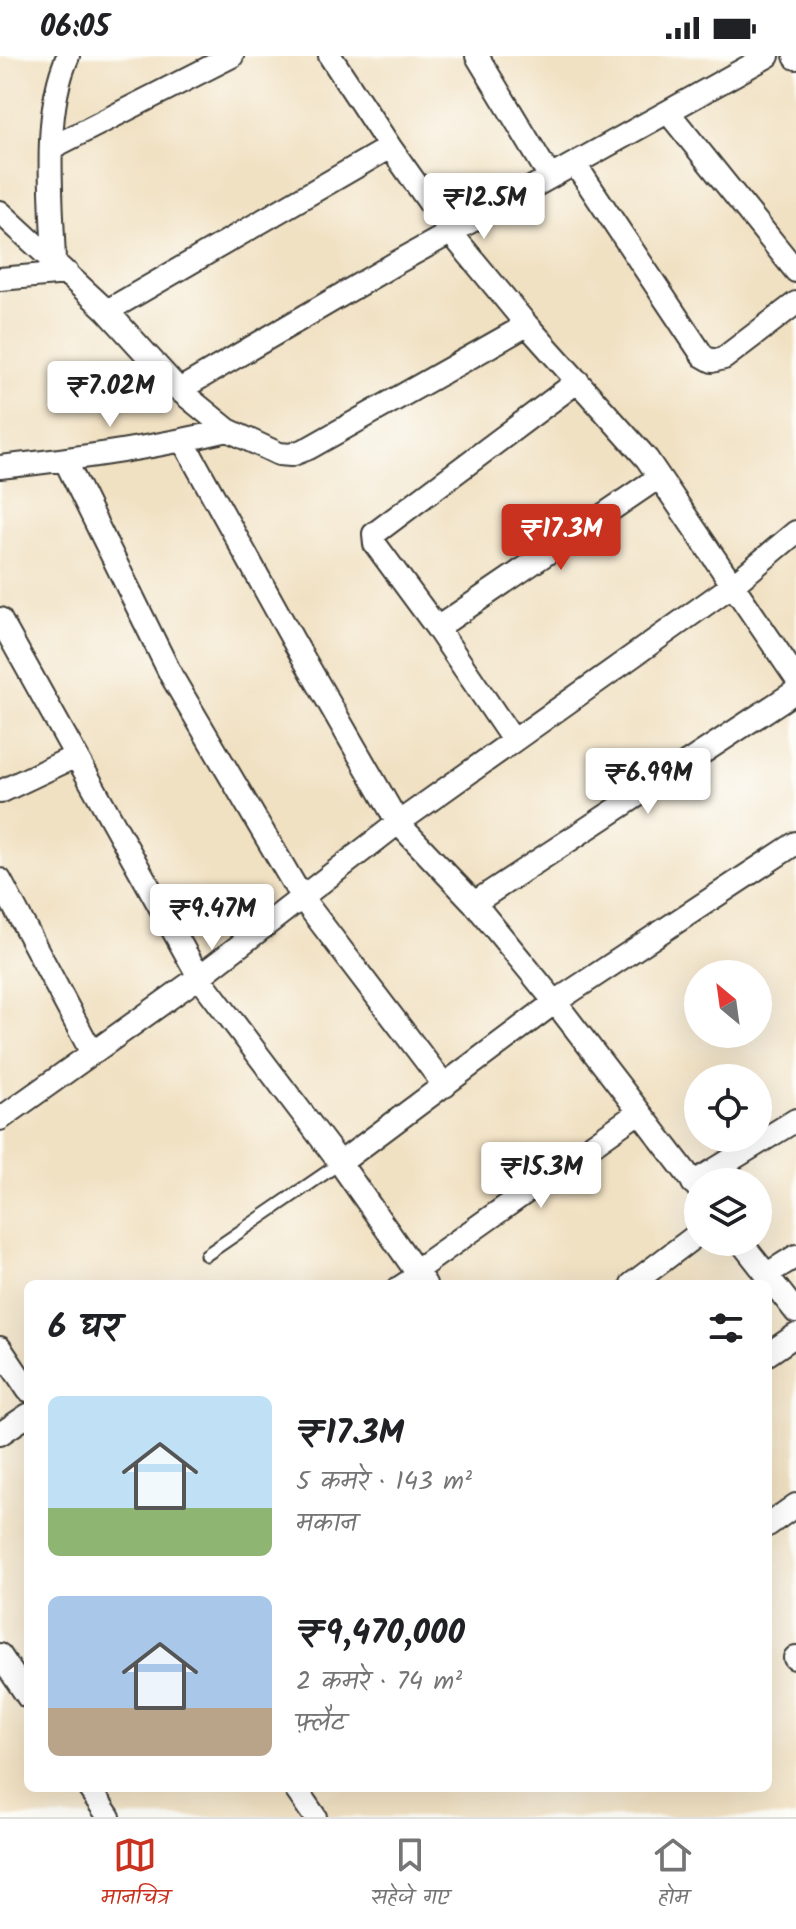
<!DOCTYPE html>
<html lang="hi">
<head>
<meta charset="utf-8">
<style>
	body { margin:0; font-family:Kalam,"Playpen Sans Deva",sans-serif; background:#f2f2f2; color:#202124; height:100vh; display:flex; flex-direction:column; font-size:30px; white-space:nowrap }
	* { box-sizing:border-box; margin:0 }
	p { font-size:26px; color:#757577 }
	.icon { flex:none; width:44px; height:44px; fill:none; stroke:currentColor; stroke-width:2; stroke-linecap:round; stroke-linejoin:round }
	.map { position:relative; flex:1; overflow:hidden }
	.sheet { position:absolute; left:24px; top:1224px; width:748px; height:512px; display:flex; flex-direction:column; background:#fff; border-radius:12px; box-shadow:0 8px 32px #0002 }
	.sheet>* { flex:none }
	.needle { width:52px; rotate:331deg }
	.fabs { position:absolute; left:684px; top:904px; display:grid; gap:16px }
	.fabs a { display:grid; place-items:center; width:88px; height:88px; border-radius:50%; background:#fff; box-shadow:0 8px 32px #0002; font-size:40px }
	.price { position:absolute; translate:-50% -68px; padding:0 18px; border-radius:8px; background:#fff; color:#222; font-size:26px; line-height:52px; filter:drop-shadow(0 2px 4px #0008) }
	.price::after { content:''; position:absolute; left:50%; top:48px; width:24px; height:18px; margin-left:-12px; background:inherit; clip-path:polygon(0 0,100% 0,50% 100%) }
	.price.active { background:#c8321e; color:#fff }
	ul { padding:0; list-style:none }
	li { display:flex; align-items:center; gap:24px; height:200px; padding:0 24px }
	li span { display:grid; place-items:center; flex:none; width:224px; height:160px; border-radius:12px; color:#555 }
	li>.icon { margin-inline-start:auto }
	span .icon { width:96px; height:96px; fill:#fffc; stroke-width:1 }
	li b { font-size:34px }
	h2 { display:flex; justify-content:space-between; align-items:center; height:96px; padding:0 24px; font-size:34px }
	.status { display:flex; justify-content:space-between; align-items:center; height:56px; padding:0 40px; background:#fff; direction:ltr }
	.status svg { height:22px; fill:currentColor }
	.dock { display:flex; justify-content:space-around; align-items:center; height:112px; border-top:2px solid #e0e0e0; background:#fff; font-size:22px; color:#757577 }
	.dock a { display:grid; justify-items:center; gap:4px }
	.dock .active { color:#c8321e }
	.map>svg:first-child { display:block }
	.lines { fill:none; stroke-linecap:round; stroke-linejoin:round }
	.service-casing { stroke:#3c3a35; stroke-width:15 }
	.minor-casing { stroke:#3c3a35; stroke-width:26 }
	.service { stroke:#fff; stroke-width:11 }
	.minor { stroke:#fff; stroke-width:22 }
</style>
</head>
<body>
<div class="status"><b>06:05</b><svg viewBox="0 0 49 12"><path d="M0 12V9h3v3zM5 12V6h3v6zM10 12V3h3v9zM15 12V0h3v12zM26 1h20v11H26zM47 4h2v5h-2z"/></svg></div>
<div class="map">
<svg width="796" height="1761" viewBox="0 0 796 1761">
	<rect width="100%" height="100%" fill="#fdfcf7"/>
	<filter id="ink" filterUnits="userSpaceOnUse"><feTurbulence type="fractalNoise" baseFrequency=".0125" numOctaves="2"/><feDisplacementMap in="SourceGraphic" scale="16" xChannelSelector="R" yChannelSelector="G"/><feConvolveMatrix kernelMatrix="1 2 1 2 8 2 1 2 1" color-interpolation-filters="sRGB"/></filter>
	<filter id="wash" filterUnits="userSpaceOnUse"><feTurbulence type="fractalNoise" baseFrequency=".006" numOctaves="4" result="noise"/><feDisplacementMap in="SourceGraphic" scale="32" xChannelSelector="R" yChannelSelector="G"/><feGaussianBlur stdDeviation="1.8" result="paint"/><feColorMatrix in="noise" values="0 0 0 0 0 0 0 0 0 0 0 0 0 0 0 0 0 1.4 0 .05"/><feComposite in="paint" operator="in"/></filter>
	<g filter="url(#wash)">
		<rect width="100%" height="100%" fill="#f1e1c3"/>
	</g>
	<g filter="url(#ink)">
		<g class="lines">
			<defs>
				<path id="service" d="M 206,1199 L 340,1107
					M 395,1228 L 415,1215"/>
				<path id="minor" d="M 330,0 L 390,91 L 451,177 L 527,269 L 647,403 L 796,622
					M 477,0 L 550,121
					M 795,0 L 796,2
					M 668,56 L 796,215
					M 51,92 L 232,0
					M 575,108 L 703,300 L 712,305 L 724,302 L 796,247
					M 0,156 L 107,255 L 179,334 L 228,374 L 279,398 L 291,399 L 309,392 L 527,269
					M 54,205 C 52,144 42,57 68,0
					M 0,223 L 67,217
					M 107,255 L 390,91
					M 179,334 L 396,207 L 768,0
					M 183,385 L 293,584 L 398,767 L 474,847 L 555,946 L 698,1132
					M 65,404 L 172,621 L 302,842 L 445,1030
					M 0,411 C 76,403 153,392 228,374
					M 0,563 L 199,921 L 340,1107 L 425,1228
					M 437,572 L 659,421
					M 513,684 L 437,572 L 375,488 L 374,478 L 578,325
					M 0,736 L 76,700
					M 0,824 L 92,997
					M 474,847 L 796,635
					M 0,1063 L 199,921 L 398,767 L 734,528 L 796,476
					M 340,1107 L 555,946 L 796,787
					M 693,1127 L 796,1064
					M 741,1186 L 796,1256
					M 415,1215 L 639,1056
					M 767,1218 L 796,1200
					M 632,1228 L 698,1178
					M 0,1292 L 28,1334
					M 768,1298 L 796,1279
					M 0,1378 L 28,1359
					M 768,1469 L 796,1449
					M 0,1599 L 28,1641
					M 795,1602 L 796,1601
					M 89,1732 L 109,1761
					M 295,1732 L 315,1761"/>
			</defs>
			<use href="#service" class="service-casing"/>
			<use href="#minor" class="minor-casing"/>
			<use href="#service" class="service"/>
			<use href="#minor" class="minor"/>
		</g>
	</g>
</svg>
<div class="fabs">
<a><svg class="needle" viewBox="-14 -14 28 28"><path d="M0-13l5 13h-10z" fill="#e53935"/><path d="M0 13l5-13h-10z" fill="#757577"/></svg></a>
<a><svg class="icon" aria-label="locate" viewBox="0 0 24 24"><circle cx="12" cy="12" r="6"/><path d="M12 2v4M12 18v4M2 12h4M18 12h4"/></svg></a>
<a><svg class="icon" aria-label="layers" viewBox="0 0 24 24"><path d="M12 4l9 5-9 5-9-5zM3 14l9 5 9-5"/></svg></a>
</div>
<b class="price" style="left:484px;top:185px">₹12.5M</b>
<b class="price" style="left:110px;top:373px">₹7.02M</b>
<b class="price active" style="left:561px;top:516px">₹17.3M</b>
<b class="price" style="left:648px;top:760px">₹6.99M</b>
<b class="price" style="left:212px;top:896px">₹9.47M</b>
<b class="price" style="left:541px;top:1154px">₹15.3M</b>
<section class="sheet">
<h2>6 घर<svg class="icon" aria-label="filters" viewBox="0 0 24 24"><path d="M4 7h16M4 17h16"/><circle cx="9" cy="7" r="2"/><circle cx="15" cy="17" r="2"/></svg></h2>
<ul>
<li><span style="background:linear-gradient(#bfe0f5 70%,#8fb573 0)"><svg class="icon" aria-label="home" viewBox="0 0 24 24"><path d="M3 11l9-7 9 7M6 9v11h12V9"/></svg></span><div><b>₹17.3M</b><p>5 कमरे · 143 m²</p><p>मकान</p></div></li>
<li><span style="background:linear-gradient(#a9c7e8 70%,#b9a48a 0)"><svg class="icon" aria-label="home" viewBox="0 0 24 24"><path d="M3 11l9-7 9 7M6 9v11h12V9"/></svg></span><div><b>₹9,470,000</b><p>2 कमरे · 74 m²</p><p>फ़्लैट</p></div></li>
</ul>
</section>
</div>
<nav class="dock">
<a class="active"><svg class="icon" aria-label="map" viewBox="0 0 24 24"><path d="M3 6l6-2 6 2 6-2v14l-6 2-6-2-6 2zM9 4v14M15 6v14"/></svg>मानचित्र</a>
<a><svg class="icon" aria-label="saved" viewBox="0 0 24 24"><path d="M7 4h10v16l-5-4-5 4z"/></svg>सहेजे गए</a>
<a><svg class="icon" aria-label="home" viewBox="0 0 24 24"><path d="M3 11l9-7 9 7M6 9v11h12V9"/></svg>होम</a>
</nav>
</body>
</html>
